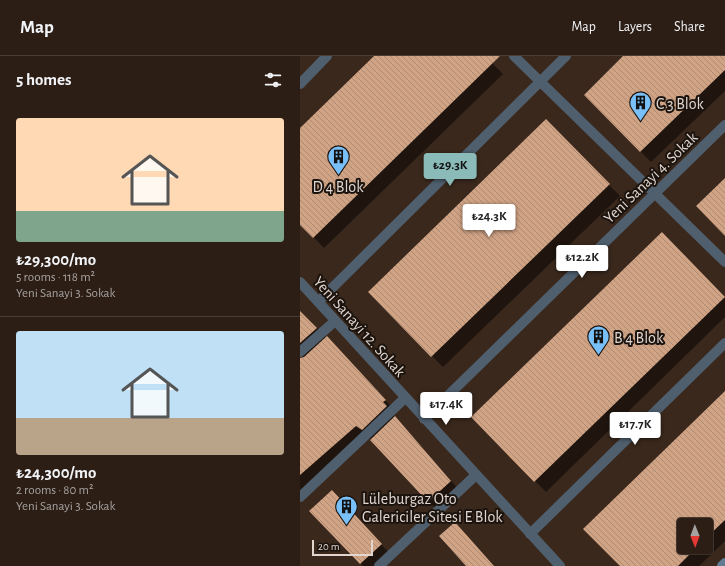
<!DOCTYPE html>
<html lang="en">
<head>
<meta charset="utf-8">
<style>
	body { margin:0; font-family:"Alegreya Sans",sans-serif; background:#34271e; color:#f1f3f6; height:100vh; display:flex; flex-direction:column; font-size:15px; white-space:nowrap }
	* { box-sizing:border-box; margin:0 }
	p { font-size:13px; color:#a6a2a0 }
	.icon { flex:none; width:22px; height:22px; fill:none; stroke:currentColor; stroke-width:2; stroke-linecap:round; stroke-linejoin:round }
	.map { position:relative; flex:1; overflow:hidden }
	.drawer { display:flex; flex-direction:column; background:#2c1e15; width:300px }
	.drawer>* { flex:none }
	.needle { width:26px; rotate:179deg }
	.fabs { position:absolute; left:377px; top:462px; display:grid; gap:8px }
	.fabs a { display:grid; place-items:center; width:36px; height:36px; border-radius:4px; background:#2c1e15; box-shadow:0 1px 3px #0004,0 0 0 1px #483c34; font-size:20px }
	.scale { position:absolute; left:12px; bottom:10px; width:61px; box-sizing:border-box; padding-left:4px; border:2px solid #e1d5ce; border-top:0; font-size:11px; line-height:14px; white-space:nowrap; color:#e1d5ce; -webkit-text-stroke:3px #1b130d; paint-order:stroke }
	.price { position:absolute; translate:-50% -34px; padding:0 9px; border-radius:4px; background:#fff; color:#222; font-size:13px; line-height:26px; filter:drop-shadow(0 1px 2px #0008) }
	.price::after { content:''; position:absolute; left:50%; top:24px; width:12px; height:9px; margin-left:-6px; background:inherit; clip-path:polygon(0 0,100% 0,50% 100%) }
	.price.on { background:#8bbbb9; color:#111 }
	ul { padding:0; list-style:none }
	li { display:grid; align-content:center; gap:8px; height:212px; padding:0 16px }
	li+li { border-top:1px solid #483c34 }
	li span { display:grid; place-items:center; height:124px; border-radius:4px; color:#555 }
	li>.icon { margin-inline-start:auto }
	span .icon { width:72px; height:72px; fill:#fffc; stroke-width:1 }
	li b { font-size:17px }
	h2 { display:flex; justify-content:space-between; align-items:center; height:48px; padding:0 16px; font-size:17px }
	header { display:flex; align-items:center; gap:24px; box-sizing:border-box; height:56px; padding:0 20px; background:#2c1e15; border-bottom:1px solid #483c34 }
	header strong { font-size:19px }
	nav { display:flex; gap:22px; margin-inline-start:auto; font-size:14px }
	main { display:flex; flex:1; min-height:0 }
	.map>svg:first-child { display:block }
	.shadow { fill:#0007; fill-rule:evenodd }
	.building { fill:url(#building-back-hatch) }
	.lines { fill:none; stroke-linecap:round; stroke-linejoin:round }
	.lane { stroke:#4f5f6e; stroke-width:10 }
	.street { stroke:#4f5f6e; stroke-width:10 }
	.secondary { stroke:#617c92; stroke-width:10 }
	.labels { text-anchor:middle; stroke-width:4; stroke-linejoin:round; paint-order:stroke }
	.poi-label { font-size:16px; fill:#e1d5ce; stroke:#1b130d; text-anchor:start }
	.street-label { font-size:16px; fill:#e1d5ce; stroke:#1b130d }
</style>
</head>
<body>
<header>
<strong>Map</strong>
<nav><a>Map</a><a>Layers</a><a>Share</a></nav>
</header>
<main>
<section class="drawer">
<h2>5 homes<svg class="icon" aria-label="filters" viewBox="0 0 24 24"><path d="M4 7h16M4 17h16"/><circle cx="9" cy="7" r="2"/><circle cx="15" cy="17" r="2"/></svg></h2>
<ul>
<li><span style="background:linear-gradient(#ffd9b3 75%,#7fa58c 0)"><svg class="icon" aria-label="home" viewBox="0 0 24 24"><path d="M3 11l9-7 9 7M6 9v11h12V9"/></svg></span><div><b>₺29,300/mo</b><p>5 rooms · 118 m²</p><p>Yeni Sanayi 3. Sokak</p></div></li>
<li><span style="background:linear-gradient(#bfe0f5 70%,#b9a48a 0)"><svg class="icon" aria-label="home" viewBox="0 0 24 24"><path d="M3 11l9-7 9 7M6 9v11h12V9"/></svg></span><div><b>₺24,300/mo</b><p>2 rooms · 80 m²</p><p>Yeni Sanayi 3. Sokak</p></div></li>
</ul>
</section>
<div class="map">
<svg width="425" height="510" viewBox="0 0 425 510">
	<defs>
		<pattern id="building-back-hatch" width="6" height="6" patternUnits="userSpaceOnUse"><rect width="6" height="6" fill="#d0a385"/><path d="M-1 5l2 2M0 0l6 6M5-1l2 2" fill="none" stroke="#ad8a73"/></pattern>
	</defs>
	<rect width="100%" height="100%" fill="#3a281c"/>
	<path class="shadow" d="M 76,0 L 185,0 L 203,18 L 24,192 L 0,167 L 0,73 Z
		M 325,0 L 425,0 L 425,35 L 351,106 L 285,39 Z
		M 246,65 L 320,140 L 143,311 L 69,236 Z
		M 362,177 L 425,242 L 425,261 L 246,436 L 172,361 Z
		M 0,256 L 38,292 L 95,355 L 93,358 L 96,362 L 161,436 L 139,456 L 67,380 L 0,439 L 0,321 L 3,301 L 0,298 Z
		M 425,336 L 425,485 L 399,510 L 321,510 ZM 384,469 L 406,469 L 406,491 L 384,491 Z
		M 42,446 L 91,499 L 79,510 L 63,510 L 11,455 Z"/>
	<path class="building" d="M 74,0 L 200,0 L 13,182 L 0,169 L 0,72 Z
		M 323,0 L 425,0 L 425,14 L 340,96 L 284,39 Z
		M 246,63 L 310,128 L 131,301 L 68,236 Z
		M 425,122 L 425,180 L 396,150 Z
		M 362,176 L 425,241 L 234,426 L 171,361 Z
		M 0,255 L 17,272 L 0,287 Z
		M 27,280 L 86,344 L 83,346 L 87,350 L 62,374 L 56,370 L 0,419 L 0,302 L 4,301 Z
		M 425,335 L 425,464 L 406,482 L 406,469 L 384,469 L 384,491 L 397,491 L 378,510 L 320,510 L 283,473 Z
		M 95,360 L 151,425 L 128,446 L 70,384 Z
		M 32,434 L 82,488 L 60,508 L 9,455 Z
		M 155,466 L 194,510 L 166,510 L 139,480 Z"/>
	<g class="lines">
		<path class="lane" d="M 0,296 L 35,265
			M 0,441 L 105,342
			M 79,510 L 176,419"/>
		<path class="street" d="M 214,0 L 425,206
			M 0,28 L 27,0
			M 0,226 L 260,510
			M 18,246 L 266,0
			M 124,363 L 425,69
			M 230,478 L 425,287"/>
		<path class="secondary" d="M 422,510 L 425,507"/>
	</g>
	<defs>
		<symbol id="building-pin" viewBox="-11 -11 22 30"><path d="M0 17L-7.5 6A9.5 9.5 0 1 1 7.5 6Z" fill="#79bff8" stroke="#1b130d"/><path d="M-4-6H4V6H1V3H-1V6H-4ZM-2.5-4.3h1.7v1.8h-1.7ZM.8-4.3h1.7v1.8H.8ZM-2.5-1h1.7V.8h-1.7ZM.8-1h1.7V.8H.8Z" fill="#111"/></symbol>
	</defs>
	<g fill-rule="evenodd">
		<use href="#building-pin" x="328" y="34" width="25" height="34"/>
		<use href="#building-pin" x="26" y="88" width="25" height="34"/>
		<use href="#building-pin" x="286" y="268" width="25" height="34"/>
		<use href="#building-pin" x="34" y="438" width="25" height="34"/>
	</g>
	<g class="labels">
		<g class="poi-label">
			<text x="356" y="53">C 3 Blok</text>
			<text x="38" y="136" text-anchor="middle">D 4 Blok</text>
			<text x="314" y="287">B 4 Blok</text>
			<text x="62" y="448">Lüleburgaz Oto<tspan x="62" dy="18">Galericiler Sitesi E Blok</tspan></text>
		</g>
		<g class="street-label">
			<text transform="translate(350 121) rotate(-44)" y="6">Yeni Sanayi 4. Sokak</text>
			<text transform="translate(60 270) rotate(48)" y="6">Yeni Sanayi 12. Sokak</text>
		</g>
	</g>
</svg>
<div class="fabs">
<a><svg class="needle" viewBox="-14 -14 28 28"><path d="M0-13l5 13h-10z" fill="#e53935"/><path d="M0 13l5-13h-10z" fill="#a6a2a0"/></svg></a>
</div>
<div class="scale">20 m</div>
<b class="price on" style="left:150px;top:131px">₺29.3K</b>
<b class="price" style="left:189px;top:182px">₺24.3K</b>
<b class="price" style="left:282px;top:223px">₺12.2K</b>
<b class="price" style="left:146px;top:370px">₺17.4K</b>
<b class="price" style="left:335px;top:390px">₺17.7K</b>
</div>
</main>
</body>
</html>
